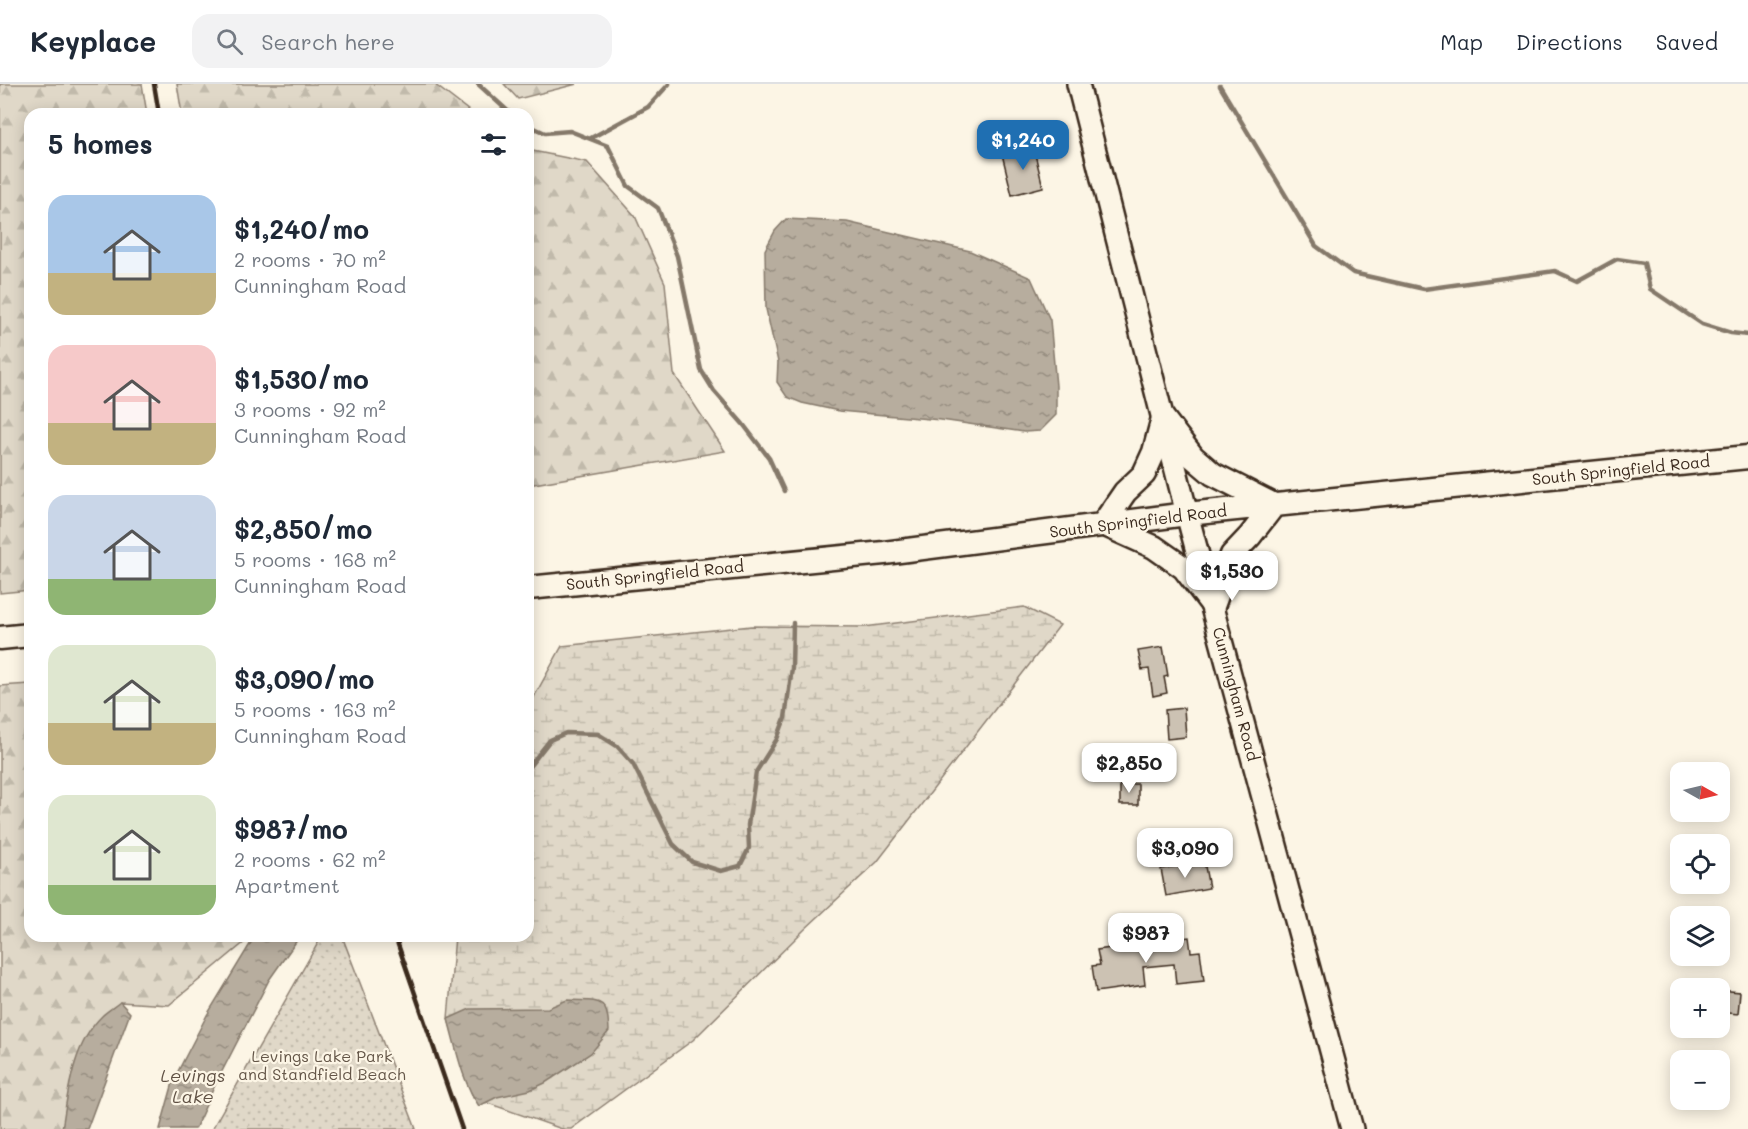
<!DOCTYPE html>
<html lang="en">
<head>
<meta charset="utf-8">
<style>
	body { margin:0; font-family:Mali,sans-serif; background:#f2f2f3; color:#1f2937; height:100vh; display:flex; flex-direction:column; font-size:22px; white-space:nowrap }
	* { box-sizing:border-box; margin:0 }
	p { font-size:20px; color:#747a83 }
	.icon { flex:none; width:33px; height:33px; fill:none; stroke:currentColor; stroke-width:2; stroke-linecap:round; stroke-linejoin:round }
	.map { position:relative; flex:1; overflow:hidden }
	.panel { position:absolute; left:24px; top:24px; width:510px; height:834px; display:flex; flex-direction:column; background:#fff; border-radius:18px; box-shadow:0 3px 15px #0003 }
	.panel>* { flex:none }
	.needle { width:39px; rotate:98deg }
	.tools { position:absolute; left:1670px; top:678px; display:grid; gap:12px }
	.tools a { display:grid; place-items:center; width:60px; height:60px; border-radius:12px; background:#fff; box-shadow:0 3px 15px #0003; font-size:30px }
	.price { position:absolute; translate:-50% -51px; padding:0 14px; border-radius:12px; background:#fff; color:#222; font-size:20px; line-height:39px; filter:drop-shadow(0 2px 3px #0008) }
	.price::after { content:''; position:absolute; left:50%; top:36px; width:18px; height:14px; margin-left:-9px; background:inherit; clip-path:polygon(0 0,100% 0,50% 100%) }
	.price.selected { background:#1f6fb2; color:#fff }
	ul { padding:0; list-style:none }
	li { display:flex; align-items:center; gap:18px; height:150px; padding:0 24px }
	li span { display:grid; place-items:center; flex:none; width:168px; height:120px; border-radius:18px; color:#555 }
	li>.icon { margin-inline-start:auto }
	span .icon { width:72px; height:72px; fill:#fffc; stroke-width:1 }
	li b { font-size:26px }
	h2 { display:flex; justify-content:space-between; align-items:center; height:72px; padding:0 24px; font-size:26px }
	header { display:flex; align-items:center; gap:36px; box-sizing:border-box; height:84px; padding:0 30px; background:#fff; border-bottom:2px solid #e0e1e3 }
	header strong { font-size:28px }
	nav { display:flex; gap:33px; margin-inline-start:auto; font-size:21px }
	.search { width:420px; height:54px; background:#f2f2f3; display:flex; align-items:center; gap:15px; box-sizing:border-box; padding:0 21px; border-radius:18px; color:#747a83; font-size:22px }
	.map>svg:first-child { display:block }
	.forest { fill:url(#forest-firs); stroke:#8e8173; stroke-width:1.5 }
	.wetland { fill:url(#wetland-marsh); stroke:#8e8173; stroke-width:1.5 }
	.park { fill:url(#park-dots); stroke:#8e8173; stroke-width:1.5 }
	.water { fill:url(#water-ripples); stroke:#85796b; stroke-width:1.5 }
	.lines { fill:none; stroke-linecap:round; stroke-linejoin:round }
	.stream { stroke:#85796b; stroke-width:4.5 }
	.building { fill:#ccc2b3; stroke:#3b2a1e; stroke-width:1.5 }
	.secondary-casing { stroke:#3b2a1e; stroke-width:26 }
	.primary-casing { stroke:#3b2a1e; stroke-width:27 }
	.secondary { stroke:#fcf5e5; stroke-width:21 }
	.primary { stroke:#fcf5e5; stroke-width:22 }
	.rail { stroke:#3b2a1e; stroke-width:4.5 }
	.labels { text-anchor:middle; stroke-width:4.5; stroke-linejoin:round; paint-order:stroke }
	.street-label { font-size:16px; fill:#3b2a1e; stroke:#fcf5e5 }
	.park-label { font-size:16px; fill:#645648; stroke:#fcf5e5 }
	.water-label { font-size:18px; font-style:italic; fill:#605144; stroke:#fcf5e5 }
</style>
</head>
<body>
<header>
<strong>Keyplace</strong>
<div class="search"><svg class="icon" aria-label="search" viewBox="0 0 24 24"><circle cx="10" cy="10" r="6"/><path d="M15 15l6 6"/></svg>Search here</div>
<nav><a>Map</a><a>Directions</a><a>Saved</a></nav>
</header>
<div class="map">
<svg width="1748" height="1045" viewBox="0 0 1748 1045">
	<defs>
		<pattern id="forest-firs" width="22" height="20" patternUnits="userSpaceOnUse" patternTransform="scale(1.5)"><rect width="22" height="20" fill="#e0d8c8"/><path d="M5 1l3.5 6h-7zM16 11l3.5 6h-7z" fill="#c1baab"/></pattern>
		<pattern id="wetland-marsh" width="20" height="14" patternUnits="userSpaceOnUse" patternTransform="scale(1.5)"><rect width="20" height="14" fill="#e0d8c8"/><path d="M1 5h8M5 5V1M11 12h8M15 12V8" fill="none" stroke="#c1baab"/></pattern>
		<pattern id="park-dots" width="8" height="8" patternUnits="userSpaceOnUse" patternTransform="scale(1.5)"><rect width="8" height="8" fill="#e0d8c8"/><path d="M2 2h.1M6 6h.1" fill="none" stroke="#c1baab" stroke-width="1.8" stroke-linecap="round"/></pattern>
		<pattern id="water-ripples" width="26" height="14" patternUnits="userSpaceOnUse" patternTransform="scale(1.5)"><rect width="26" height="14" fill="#b7ad9e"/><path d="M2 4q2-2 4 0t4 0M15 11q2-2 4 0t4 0" fill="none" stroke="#968d80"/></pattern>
	</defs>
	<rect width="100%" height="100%" fill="#fcf5e5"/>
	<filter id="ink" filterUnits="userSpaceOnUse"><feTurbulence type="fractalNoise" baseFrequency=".0167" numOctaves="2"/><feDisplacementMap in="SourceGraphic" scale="12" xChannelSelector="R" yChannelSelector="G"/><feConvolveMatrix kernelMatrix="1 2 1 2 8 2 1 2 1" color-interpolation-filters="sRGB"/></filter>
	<g filter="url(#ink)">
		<path class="forest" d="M 0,0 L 142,0 L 147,30 L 30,30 L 30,506 L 0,509 Z
			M 177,0 L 434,0 L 473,30 L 182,30 Z
			M 504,0 L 577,0 L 518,15 Z
			M 528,66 L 587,78 L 635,132 L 665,199 L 674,290 L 725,367 L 528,401 Z
			M 30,600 L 30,852 L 252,852 L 169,921 L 120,918 L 64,1045 L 0,1045 L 0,602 Z"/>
		<path class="wetland" d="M 1024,523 L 1060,541 L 877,778 L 804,846 L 693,956 L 571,1045 L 562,1045 L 473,1014 L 448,935 L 455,852 L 528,852 L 528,624 L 562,562 L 751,542 L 864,543 Z"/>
		<path class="park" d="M 322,852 L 342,852 L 416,1045 L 212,1045 Z"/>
		<path class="water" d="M 786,135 L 847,138 L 970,167 L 1031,194 L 1050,236 L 1056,302 L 1056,331 L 1040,347 L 1024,348 L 941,336 L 839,327 L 802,319 L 787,313 L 777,298 L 778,278 L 766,225 L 765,166 L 775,147 Z
			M 255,852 L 300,852 L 269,896 L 215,1001 L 195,1045 L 160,1045 L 174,995 L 207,931 Z
			M 567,916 C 598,918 608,911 609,947 L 591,969 L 545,999 L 530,1006 L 497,1013 L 479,1022 C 462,998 456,964 448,935 L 470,925 L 548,924 Z
			M 120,918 L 130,929 L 87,1045 L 62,1045 C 68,1007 73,960 102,932 C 107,927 114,923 120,918 Z"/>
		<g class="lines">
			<path class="stream" d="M 478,0 L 511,30
				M 1220,2 L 1316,162 L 1353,189 L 1424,205 L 1555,187 L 1577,197 L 1617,175 L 1644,179 L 1650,205 L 1702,240 L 1731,249 L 1748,251
				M 528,41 L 545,49 L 570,47 L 608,62 L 628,102 L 658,124 L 677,172 L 701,286 L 714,307 L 743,340 L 769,374 L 784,407
				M 591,54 L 648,23 L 669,0
				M 528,684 L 550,656 L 566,649 L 598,650 L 617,662 L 633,680 L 673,760 L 692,778 L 721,787 L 740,782 L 749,764 L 748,741 L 756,688 L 777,655 L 785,634 L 792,584 L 793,539"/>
		</g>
		<path class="building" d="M 1033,62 L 1043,103 L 1012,111 L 1002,70 Z
			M 1163,563 L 1168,592 L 1164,593 L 1167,609 L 1153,612 L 1149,585 L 1142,586 L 1138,567 Z
			M 1184,624 L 1186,653 L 1167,655 L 1165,626 Z
			M 1120,700 L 1138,700 L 1138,721 L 1120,721 Z
			M 1204,777 L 1209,804 L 1166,812 L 1161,785 Z
			M 1189,853 L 1191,868 L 1200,867 L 1204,897 L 1176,900 L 1174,880 L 1143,883 L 1145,901 L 1096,908 L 1092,882 L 1100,881 L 1097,866 Z
			M 1719,906 L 1740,908 L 1738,930 L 1719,928 Z"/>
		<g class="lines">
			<defs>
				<path id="secondary" d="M 1078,0 L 1187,430 L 1352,1045"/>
				<path id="primary" d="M 1163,334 L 1154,368 L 1144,390 L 1125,408 L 1103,440 L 1154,463 L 1184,484 L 1213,522
					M 1163,334 L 1193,373 L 1213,390 L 1274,421
					M 528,504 L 884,469 L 1187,430 L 1748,373
					M 1213,522 L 1232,471 L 1250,452 L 1274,421
					M 0,554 L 30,551"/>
			</defs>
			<use href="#secondary" class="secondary-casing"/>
			<use href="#primary" class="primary-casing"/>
			<use href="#secondary" class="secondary"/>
			<use href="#primary" class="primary"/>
			<path class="rail" d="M 154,0 L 159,30
				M 395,852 L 462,1045"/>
		</g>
	</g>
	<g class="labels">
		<g class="street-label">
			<text transform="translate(1621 386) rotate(-6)" y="6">South Springfield Road</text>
			<text transform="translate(1138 437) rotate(-7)" y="6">South Springfield Road</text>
			<text transform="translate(655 491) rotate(-6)" y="6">South Springfield Road</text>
			<text transform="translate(1236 610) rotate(75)" y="6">Cunningham Road</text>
		</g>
		<g class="park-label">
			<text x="322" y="978">Levings Lake Park<tspan x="322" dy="18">and Standfield Beach</tspan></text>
		</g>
		<g class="water-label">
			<text x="193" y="998">Levings<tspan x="193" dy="21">Lake</tspan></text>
		</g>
	</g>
</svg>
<div class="tools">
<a><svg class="needle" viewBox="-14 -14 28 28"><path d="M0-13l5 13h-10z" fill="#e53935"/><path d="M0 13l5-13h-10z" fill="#747a83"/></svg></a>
<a><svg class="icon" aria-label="locate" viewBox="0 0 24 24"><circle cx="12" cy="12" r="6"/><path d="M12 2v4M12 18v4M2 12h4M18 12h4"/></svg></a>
<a><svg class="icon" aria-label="layers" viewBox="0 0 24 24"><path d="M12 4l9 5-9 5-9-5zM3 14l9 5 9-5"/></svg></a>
<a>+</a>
<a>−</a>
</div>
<b class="price selected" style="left:1023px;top:87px">$1,240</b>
<b class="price" style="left:1232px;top:518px">$1,530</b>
<b class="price" style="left:1129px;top:710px">$2,850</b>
<b class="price" style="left:1185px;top:795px">$3,090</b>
<b class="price" style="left:1146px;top:880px">$987</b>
<section class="panel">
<h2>5 homes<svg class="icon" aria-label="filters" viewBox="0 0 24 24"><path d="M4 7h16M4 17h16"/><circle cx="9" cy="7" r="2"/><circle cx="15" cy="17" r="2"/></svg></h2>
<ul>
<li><span style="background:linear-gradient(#a9c7e8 65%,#c2b280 0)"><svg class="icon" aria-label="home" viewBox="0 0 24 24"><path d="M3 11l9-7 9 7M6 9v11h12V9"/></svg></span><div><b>$1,240/mo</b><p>2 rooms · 70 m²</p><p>Cunningham Road</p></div></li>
<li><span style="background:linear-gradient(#f6c9c9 65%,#c2b280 0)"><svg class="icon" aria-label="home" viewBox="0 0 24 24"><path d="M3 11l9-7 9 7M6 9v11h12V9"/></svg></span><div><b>$1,530/mo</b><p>3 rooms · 92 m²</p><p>Cunningham Road</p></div></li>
<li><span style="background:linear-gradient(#c9d6e8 70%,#8fb573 0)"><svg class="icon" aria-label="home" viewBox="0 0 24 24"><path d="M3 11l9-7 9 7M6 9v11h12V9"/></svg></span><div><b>$2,850/mo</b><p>5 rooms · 168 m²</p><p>Cunningham Road</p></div></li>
<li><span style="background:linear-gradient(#dfe7d0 65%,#c2b280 0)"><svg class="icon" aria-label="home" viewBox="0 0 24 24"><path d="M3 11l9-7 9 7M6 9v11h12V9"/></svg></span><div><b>$3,090/mo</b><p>5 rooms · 163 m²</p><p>Cunningham Road</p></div></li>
<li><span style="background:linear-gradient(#dfe7d0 75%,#8fb573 0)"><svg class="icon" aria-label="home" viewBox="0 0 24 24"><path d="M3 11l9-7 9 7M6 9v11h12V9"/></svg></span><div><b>$987/mo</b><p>2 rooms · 62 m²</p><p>Apartment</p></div></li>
</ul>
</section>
</div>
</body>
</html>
